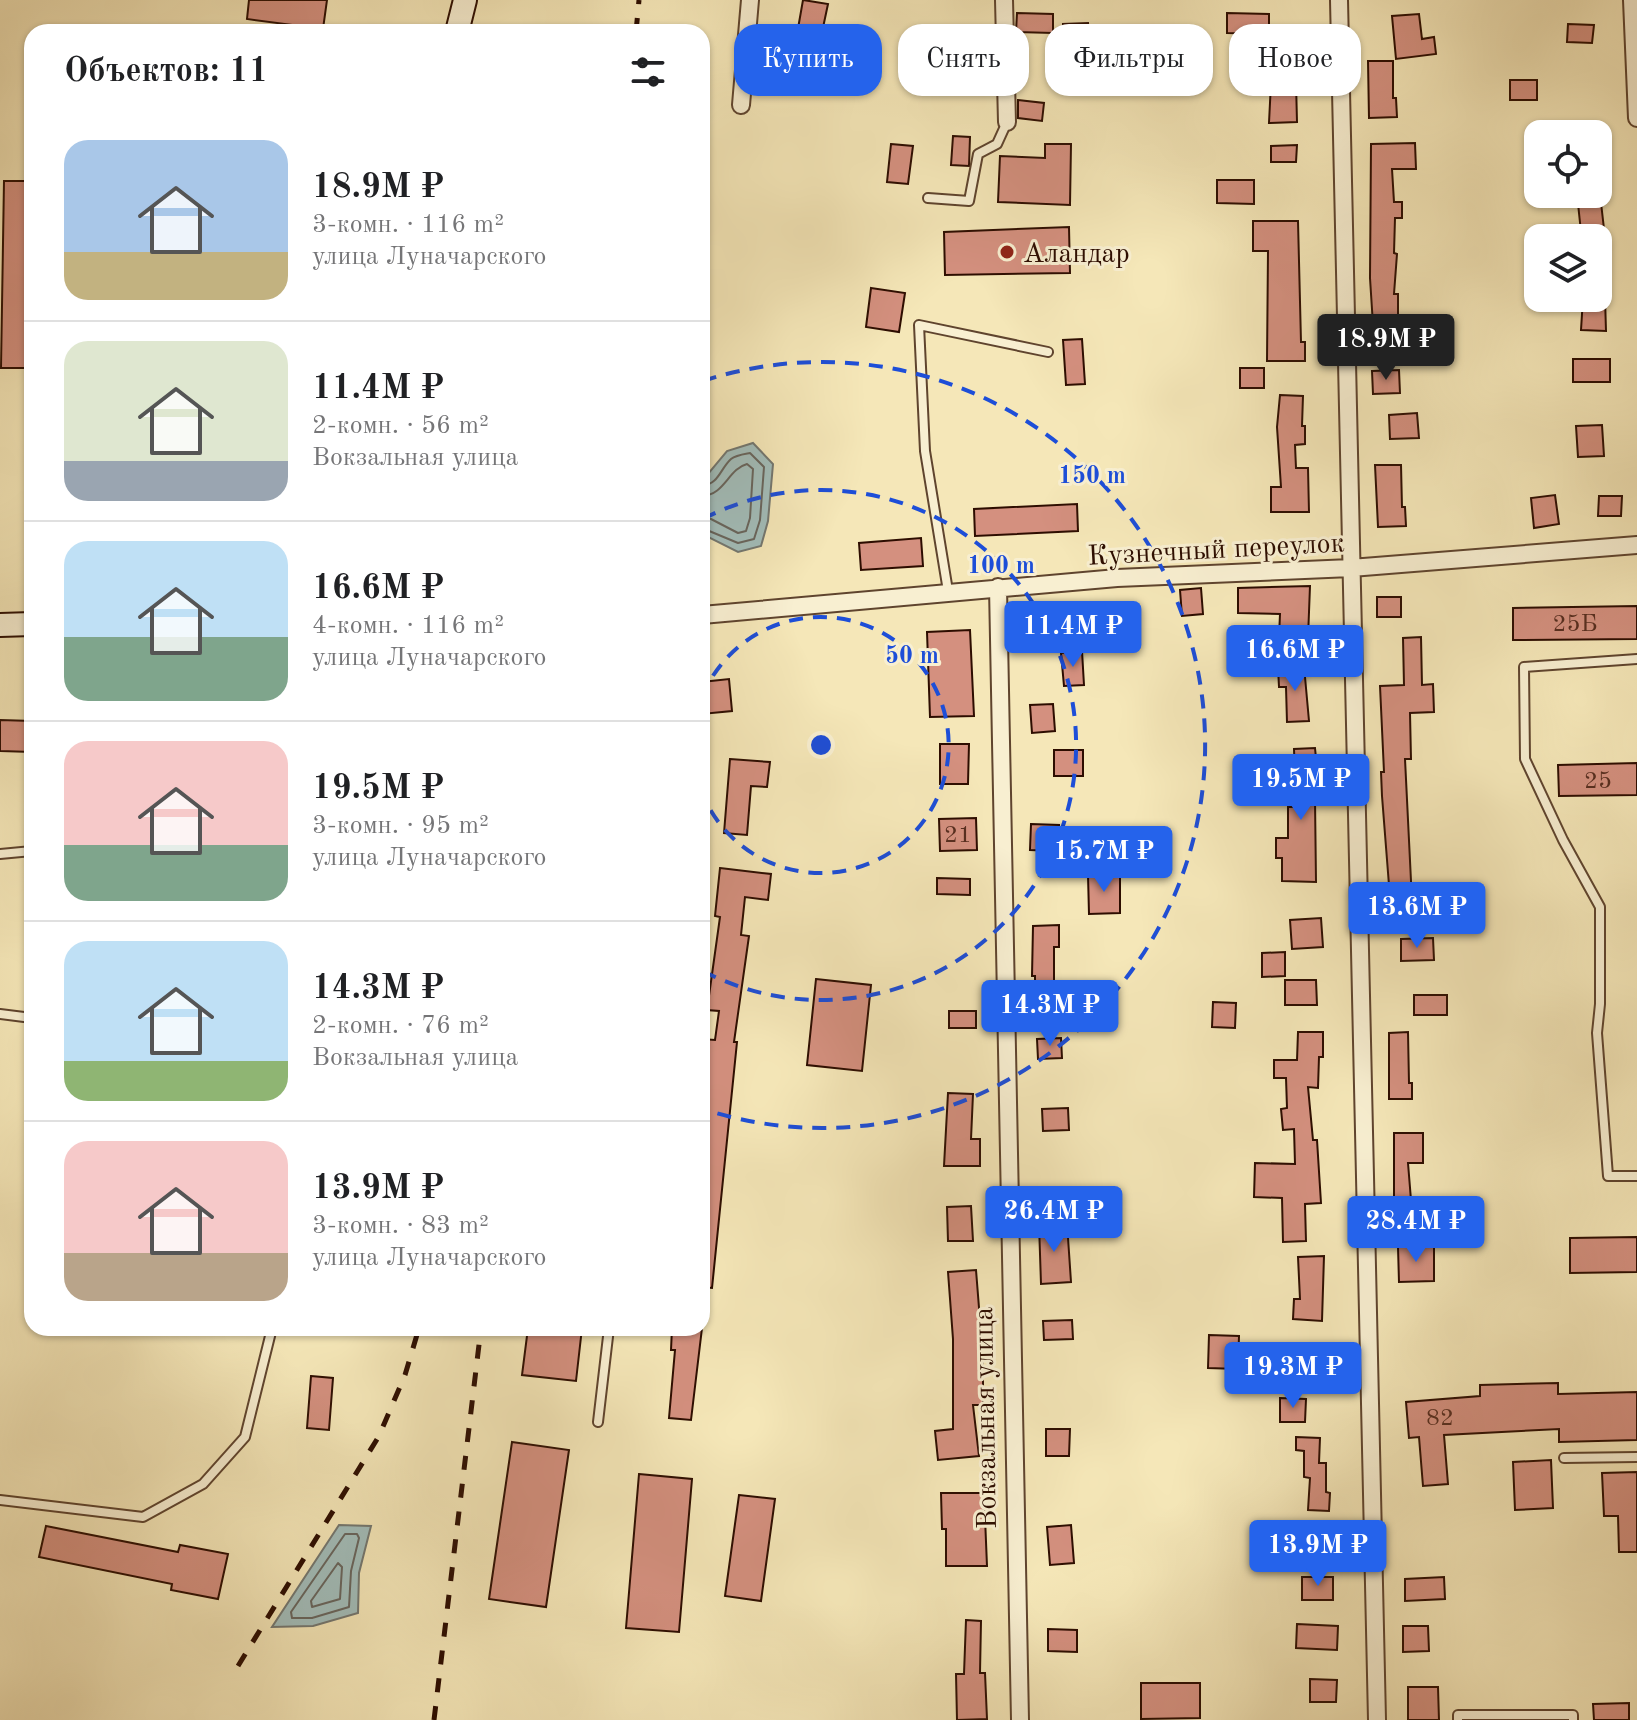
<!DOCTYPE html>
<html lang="ru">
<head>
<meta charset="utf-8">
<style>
	body { margin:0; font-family:"Old Standard TT",serif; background:#f6f6f6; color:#202124; height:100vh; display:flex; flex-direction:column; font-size:30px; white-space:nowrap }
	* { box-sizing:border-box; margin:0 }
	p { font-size:26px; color:#757577 }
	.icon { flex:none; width:44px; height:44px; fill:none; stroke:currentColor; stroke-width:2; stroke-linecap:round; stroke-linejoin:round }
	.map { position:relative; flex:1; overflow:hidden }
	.sheet { position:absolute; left:24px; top:24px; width:686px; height:1312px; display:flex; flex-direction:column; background:#fff; border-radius:24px; box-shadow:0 2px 6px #0004 }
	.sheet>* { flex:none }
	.banner { position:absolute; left:734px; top:24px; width:760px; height:72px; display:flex; gap:16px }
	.controls { position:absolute; left:1524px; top:120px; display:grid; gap:16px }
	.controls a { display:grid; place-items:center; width:88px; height:88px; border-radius:16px; background:#fff; box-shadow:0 2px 6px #0004; font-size:40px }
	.price { position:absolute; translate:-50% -68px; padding:0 18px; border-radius:8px; background:#2563eb; color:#fff; font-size:26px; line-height:52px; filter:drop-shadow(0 2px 4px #0008) }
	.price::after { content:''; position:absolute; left:50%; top:48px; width:24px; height:18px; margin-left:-12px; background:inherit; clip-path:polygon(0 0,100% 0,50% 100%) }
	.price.active { background:#222; color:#fff }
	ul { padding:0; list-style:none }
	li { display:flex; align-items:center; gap:24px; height:200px; padding:0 40px }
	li+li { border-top:2px solid #e0e0e0 }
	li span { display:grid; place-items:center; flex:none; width:224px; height:160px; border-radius:24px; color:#555 }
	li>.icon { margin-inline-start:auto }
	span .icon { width:96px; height:96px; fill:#fffc; stroke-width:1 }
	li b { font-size:34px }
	h2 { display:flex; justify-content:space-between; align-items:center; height:96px; padding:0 40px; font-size:34px }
	.pill { padding:0 28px; border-radius:24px; background:#fff; box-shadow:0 2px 6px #0004; font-size:28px; line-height:72px }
	.pill.active { background:#2563eb; color:#fff }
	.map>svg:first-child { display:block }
	.water { fill:#a2bdba; stroke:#737770; stroke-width:2 }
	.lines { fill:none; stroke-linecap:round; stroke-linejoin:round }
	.shore { stroke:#68655d; stroke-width:2 }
	.building { fill:#d4907f; stroke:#2d0d00; stroke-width:2 }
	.lane-casing { stroke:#5f442e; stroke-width:12 }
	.street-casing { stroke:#5f442e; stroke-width:20 }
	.secondary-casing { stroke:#2d0d00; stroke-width:26 }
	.lane { stroke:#f8efd1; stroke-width:8 }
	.street { stroke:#f8efd1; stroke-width:16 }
	.secondary { stroke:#f8efd1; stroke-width:22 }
	.rail { stroke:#2d0d00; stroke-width:5; stroke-dasharray:14 14; stroke-linecap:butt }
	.ring { fill:none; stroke:#1d4ed8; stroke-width:4; stroke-dasharray:14 10 }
	.poi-dot { fill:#8f2418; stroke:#f8efd1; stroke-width:3 }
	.labels { text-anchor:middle; stroke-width:6; stroke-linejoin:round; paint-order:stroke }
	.number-label { font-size:24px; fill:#572e20 }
	.poi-label { font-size:28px; fill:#2d0d00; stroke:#f8efd1; text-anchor:start }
	.street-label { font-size:28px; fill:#2d0d00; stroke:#f8efd1 }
	.centre { fill:#1d4ed8; stroke:#f8efd1; stroke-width:4 }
	.ring-label { font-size:24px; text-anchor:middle; font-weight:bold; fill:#1d4ed8; stroke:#f8efd1; stroke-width:6; stroke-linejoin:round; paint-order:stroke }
</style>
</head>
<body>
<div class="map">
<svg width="1637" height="1720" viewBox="0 0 1637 1720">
	<rect width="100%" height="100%" fill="#f5e7b8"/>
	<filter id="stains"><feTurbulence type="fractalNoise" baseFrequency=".0025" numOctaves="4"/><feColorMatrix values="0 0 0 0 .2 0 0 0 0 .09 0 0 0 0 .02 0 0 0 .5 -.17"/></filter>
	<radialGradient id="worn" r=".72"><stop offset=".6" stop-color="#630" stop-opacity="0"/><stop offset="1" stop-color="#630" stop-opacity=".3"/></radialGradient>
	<path class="water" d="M 753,443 L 773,464 L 768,521 L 761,546 L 738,552 L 702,534 L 702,481 L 727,451 Z
		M 339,1525 L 371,1526 L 359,1573 L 358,1613 L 313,1626 L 272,1627 Z"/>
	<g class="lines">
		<path class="shore" d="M 702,486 C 719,484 720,469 731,459 C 736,455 745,454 750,453 L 764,467 L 760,520 L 754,539 L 738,543 L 702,528
			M 702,496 C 725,495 728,469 747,464 L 753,469 L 750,518 L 746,531 L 738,533 L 711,519 L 702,518
			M 345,1534 L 357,1534 L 359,1538 L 351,1571 L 349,1607 L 312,1618 L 292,1618 L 291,1612 Z
			M 338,1563 L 342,1567 L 340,1599 L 312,1607 L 311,1601 Z"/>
	</g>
	<path class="building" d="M 249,0 L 327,0 L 323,29 L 247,19 Z
		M 803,0 L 828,4 L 821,37 L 825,38 L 820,63 L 793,57 Z
		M 1017,13 L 1053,14 L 1053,33 L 1016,32 Z
		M 1227,13 L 1269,14 L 1269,34 L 1227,33 Z
		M 1419,14 L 1422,39 L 1434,37 L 1436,54 L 1396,59 L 1392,16 Z
		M 1088,23 L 1090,53 L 1064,54 L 1063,24 Z
		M 1568,24 L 1594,25 L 1592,43 L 1567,42 Z
		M 1273,42 L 1295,42 L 1297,122 L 1269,123 Z
		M 1368,61 L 1393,61 L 1393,98 L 1396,98 L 1397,117 L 1369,118 Z
		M 1510,80 L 1537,80 L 1537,100 L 1510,100 Z
		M 1018,100 L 1044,103 L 1042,121 L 1018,118 Z
		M 953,136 L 970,137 L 969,166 L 951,165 Z
		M 1415,143 L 1416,169 L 1392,169 L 1394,202 L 1402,202 L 1402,218 L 1395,218 L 1394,253 L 1397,254 L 1394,294 L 1398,294 L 1398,325 L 1373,325 L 1370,278 L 1371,144 Z
		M 891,144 L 913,146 L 908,184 L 887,182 Z
		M 1045,144 L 1071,144 L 1070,205 L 998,202 L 1000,156 L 1045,158 Z
		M 1297,145 L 1296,162 L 1271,162 L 1271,146 Z
		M 1217,180 L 1254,180 L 1254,204 L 1217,203 Z
		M 4,181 L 32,181 L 32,368 L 1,368 Z
		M 1577,194 L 1600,194 L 1604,229 L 1581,232 Z
		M 1253,221 L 1298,221 L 1301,342 L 1305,342 L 1305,361 L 1267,361 L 1268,251 L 1253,251 Z
		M 1069,227 L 1070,273 L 945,275 L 944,232 Z
		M 871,288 L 905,293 L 899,332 L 866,327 Z
		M 1583,298 L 1605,298 L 1606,331 L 1581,330 Z
		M 1082,339 L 1085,384 L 1066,385 L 1063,340 Z
		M 1573,359 L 1610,359 L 1610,382 L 1573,382 Z
		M 1240,368 L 1264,368 L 1264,388 L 1240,388 Z
		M 1399,370 L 1400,393 L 1373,394 L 1372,371 Z
		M 1280,395 L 1303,396 L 1302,426 L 1305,426 L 1305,444 L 1295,445 L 1296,468 L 1308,468 L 1309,512 L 1271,512 L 1271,487 L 1281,487 L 1277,427 Z
		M 1417,413 L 1419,438 L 1390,439 L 1389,415 Z
		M 1602,425 L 1604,456 L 1578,457 L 1576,426 Z
		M 1375,465 L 1401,465 L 1402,507 L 1405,507 L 1406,526 L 1378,527 Z
		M 1555,495 L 1559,524 L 1534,528 L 1531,498 Z
		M 1599,496 L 1622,496 L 1621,516 L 1598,516 Z
		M 1077,504 L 1078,531 L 975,536 L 974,509 Z
		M 921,538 L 923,566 L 861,570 L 859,543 Z
		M 1310,586 L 1308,638 L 1279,637 L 1280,614 L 1238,613 L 1238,588 Z
		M 1201,588 L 1203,614 L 1182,616 L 1180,590 Z
		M 1377,597 L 1401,597 L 1401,617 L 1377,617 Z
		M 1050,602 L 1052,627 L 1024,629 L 1022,603 Z
		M 1637,606 L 1637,639 L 1513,640 L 1513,608 Z
		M 970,630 L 974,716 L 930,717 L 927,632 Z
		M 1421,637 L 1422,685 L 1433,684 L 1434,712 L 1410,713 L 1411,759 L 1405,759 L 1411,881 L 1410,917 L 1385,916 L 1386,898 L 1390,898 L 1382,796 L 1381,772 L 1384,772 L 1380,686 L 1404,685 L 1403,638 Z
		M 1082,651 L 1084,685 L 1064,686 L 1061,653 Z
		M 1304,666 L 1309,721 L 1287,722 L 1286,687 L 1279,687 L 1278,667 Z
		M 729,679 L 732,711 L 702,714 L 702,682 Z
		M 1053,704 L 1055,731 L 1032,733 L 1030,705 Z
		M 0,720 L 32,721 L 32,752 L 0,751 Z
		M 940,744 L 969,744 L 968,784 L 940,784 Z
		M 1315,748 L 1320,799 L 1315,799 L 1316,882 L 1282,881 L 1282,858 L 1276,858 L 1276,838 L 1288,838 L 1288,807 L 1296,807 L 1294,749 Z
		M 1054,750 L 1083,750 L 1083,776 L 1054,776 Z
		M 730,759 L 770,762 L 767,787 L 751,786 L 747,835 L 724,833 Z
		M 1637,763 L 1637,795 L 1559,796 L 1558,765 Z
		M 976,818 L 977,850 L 940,851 L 939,819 Z
		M 1031,824 L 1059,825 L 1058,851 L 1030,850 Z
		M 720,868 L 771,874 L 768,900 L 745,897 L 741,935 L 749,936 L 734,1042 L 737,1042 L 712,1288 L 702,1287 L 702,1039 L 715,1040 L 719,1011 L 707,1010 L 720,917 L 715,916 Z
		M 1088,875 L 1120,875 L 1120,913 L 1089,914 Z
		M 937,878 L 970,879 L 970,895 L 937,894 Z
		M 1321,918 L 1323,947 L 1292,949 L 1290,920 Z
		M 1059,925 L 1059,947 L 1054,947 L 1054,987 L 1064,986 L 1065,1009 L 1035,1009 L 1035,976 L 1032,976 L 1033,926 Z
		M 1433,938 L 1434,960 L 1401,961 L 1401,939 Z
		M 1285,952 L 1285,976 L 1262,977 L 1262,953 Z
		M 816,979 L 871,985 L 862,1071 L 807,1065 Z
		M 1285,980 L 1316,980 L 1317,1005 L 1285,1005 Z
		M 1414,995 L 1447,995 L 1447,1015 L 1414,1015 Z
		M 1213,1002 L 1236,1003 L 1235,1028 L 1212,1027 Z
		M 949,1011 L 976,1011 L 976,1028 L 949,1028 Z
		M 1298,1032 L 1323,1032 L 1323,1057 L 1319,1057 L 1318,1088 L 1308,1087 L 1313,1140 L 1317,1140 L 1321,1203 L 1305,1204 L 1306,1241 L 1283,1242 L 1282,1198 L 1254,1197 L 1255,1163 L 1295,1164 L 1294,1129 L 1283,1130 L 1281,1109 L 1287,1108 L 1286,1078 L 1274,1078 L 1274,1060 L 1297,1060 Z
		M 1408,1032 L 1409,1083 L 1412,1083 L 1412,1099 L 1389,1099 L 1389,1033 Z
		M 1061,1038 L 1062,1058 L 1038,1059 L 1037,1039 Z
		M 948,1093 L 973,1094 L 971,1139 L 980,1139 L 980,1166 L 944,1166 Z
		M 1068,1108 L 1069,1130 L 1043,1131 L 1042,1109 Z
		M 1394,1133 L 1423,1133 L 1423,1163 L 1408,1163 L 1411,1200 L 1394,1201 Z
		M 971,1206 L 973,1241 L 948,1241 L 947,1207 Z
		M 1067,1223 L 1071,1282 L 1041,1284 L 1039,1224 Z
		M 1637,1237 L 1637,1272 L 1570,1273 L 1570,1238 Z
		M 1434,1246 L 1434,1281 L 1399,1282 L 1398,1247 Z
		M 1324,1256 L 1322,1321 L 1293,1319 L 1294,1299 L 1300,1299 L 1298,1257 Z
		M 976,1270 L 983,1358 L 983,1405 L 973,1405 L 979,1456 L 938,1460 L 935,1431 L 953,1429 L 953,1339 L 948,1272 Z
		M 1072,1320 L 1073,1339 L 1044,1340 L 1043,1321 Z
		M 528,1328 L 582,1328 L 576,1381 L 522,1375 Z
		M 672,1328 L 702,1328 L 691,1420 L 669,1418 L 675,1350 L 671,1350 Z
		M 1209,1335 L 1239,1336 L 1238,1369 L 1208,1368 Z
		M 1300,1364 L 1326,1366 L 1325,1382 L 1299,1380 Z
		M 311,1376 L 333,1378 L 329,1430 L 307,1428 Z
		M 1558,1383 L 1558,1394 L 1637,1392 L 1637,1440 L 1559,1442 L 1559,1429 L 1444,1435 L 1448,1484 L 1423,1486 L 1419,1437 L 1409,1438 L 1406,1402 L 1480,1396 L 1480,1385 Z
		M 1280,1398 L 1306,1399 L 1305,1422 L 1280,1422 Z
		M 1046,1429 L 1070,1429 L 1069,1456 L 1046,1456 Z
		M 1296,1437 L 1320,1438 L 1319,1463 L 1326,1463 L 1326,1492 L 1330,1493 L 1329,1511 L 1308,1510 L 1310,1478 L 1304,1477 L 1304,1451 L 1296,1450 Z
		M 512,1442 L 569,1450 L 546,1607 L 489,1599 Z
		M 1551,1460 L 1553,1508 L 1515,1510 L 1513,1462 Z
		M 1637,1472 L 1637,1552 L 1619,1552 L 1618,1516 L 1604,1516 L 1602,1473 Z
		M 639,1474 L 692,1479 L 679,1632 L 626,1628 Z
		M 941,1493 L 984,1493 L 987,1566 L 946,1566 L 946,1529 L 942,1529 Z
		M 739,1495 L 775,1499 L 761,1601 L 725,1596 Z
		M 1071,1525 L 1074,1563 L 1050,1565 L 1047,1527 Z
		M 46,1526 L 178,1552 L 180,1545 L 228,1554 L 218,1599 L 171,1590 L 172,1584 L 39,1557 Z
		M 1302,1577 L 1333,1577 L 1333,1600 L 1302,1600 Z
		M 1444,1577 L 1445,1599 L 1405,1601 L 1405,1579 Z
		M 966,1620 L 981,1621 L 980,1673 L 985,1673 L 987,1719 L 957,1720 L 956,1674 L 964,1674 Z
		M 1297,1624 L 1338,1626 L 1337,1650 L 1296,1648 Z
		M 1403,1626 L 1428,1626 L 1429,1651 L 1403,1652 Z
		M 1048,1629 L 1077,1630 L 1077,1652 L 1048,1651 Z
		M 1310,1679 L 1337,1680 L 1336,1702 L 1310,1702 Z
		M 1141,1683 L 1200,1683 L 1200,1718 L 1141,1719 Z
		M 1408,1687 L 1438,1687 L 1439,1720 L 1408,1720 Z
		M 1629,1703 L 1629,1720 L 1594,1720 L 1593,1704 Z"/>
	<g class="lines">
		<defs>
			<path id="lane" d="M 928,198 L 969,201 L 978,154 L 997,144 L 1007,122
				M 948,591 L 925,451 L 919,325 L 1048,352
				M 1637,659 L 1524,667 L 1525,759 L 1563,840 L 1600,907 L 1600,1004 L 1597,1033 L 1608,1176 L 1637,1176
				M 0,854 L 32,851
				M 0,1014 L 32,1018
				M 598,1422 L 609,1328
				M 1564,1458 L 1637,1457
				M 0,1500 L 143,1517 L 203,1484 L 245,1437 L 272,1328
				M 1458,1720 L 1458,1715 L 1573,1715 L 1573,1720"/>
			<path id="street" d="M 1004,0 L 1007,122
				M 1339,0 L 1377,1720
				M 1632,0 L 1637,118
				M 741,105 L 750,0
				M 998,587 L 1020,1720
				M 702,615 L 1117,578 L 1351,568 L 1637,545"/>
			<path id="secondary" d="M 457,32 L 465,0
				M 0,625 L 32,624"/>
		</defs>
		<use href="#lane" class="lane-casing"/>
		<use href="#street" class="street-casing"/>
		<use href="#secondary" class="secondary-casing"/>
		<use href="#lane" class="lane"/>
		<use href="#street" class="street"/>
		<use href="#secondary" class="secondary"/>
		<path class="rail" d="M 636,32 L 639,0
			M 238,1666 L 379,1436 L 405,1375 L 419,1328
			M 434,1720 L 481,1328"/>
	</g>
	<g class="ring">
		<path d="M702 697A128 128 0 1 1 702 793"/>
		<path d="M703 519A255 255 0 1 1 703 971"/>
		<path d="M703 381A383 383 0 1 1 703 1109"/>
	</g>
	<circle class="poi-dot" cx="1007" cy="252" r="8"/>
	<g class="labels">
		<g class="number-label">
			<text x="1575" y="631">25Б</text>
			<text x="1598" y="788">25</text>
			<text x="958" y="842">21</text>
			<text x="1440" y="1425">82</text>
		</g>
		<g class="poi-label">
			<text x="1023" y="262">Аландар</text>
		</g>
		<g class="street-label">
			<text transform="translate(1216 548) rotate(-3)" y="10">Кузнечный переулок</text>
			<text transform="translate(984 1418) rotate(-91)" y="10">Вокзальная улица</text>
		</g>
	</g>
	<circle cx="821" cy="745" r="12" class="centre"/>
	<g class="ring-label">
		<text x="1092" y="483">150 m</text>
		<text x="1001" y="573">100 m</text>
		<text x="912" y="663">50 m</text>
	</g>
	<rect width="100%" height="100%" filter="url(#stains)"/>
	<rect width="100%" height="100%" fill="url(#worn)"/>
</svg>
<div class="controls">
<a><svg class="icon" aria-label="locate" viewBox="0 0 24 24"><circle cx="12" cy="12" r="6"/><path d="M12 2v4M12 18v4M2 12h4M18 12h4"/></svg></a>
<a><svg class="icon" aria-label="layers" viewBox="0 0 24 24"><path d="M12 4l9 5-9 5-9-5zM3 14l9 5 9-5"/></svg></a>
</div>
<b class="price active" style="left:1386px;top:382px">18.9M ₽</b>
<b class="price" style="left:1073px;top:669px">11.4M ₽</b>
<b class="price" style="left:1295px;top:693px">16.6M ₽</b>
<b class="price" style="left:1301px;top:822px">19.5M ₽</b>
<b class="price" style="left:1104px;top:894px">15.7M ₽</b>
<b class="price" style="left:1417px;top:950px">13.6M ₽</b>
<b class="price" style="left:1050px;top:1048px">14.3M ₽</b>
<b class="price" style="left:1054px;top:1254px">26.4M ₽</b>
<b class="price" style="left:1416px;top:1264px">28.4M ₽</b>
<b class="price" style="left:1293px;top:1410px">19.3M ₽</b>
<b class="price" style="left:1318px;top:1588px">13.9M ₽</b>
<div class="banner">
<a class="pill active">Купить</a>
<a class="pill">Снять</a>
<a class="pill">Фильтры</a>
<a class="pill">Новое</a>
</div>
<section class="sheet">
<h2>Объектов: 11<svg class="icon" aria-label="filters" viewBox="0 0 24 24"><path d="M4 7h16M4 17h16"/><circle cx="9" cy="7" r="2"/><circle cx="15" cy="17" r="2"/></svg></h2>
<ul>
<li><span style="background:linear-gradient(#a9c7e8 70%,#c2b280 0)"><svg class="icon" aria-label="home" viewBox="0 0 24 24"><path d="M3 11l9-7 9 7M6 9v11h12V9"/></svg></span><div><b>18.9M ₽</b><p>3-комн. · 116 m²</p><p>улица Луначарского</p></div></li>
<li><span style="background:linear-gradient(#dfe7d0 75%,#9aa5b1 0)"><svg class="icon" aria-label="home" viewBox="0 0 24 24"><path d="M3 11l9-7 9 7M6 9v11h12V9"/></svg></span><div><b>11.4M ₽</b><p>2-комн. · 56 m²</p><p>Вокзальная улица</p></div></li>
<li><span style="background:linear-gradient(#bfe0f5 60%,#7fa58c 0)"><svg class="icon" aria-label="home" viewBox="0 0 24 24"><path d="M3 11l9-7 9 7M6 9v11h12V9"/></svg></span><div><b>16.6M ₽</b><p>4-комн. · 116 m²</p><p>улица Луначарского</p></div></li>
<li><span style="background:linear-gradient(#f6c9c9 65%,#7fa58c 0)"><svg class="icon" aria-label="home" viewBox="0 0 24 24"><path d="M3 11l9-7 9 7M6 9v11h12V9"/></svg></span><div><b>19.5M ₽</b><p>3-комн. · 95 m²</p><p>улица Луначарского</p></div></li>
<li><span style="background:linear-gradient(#bfe0f5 75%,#8fb573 0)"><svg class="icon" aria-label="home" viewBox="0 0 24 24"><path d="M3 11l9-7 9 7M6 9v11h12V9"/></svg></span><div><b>14.3M ₽</b><p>2-комн. · 76 m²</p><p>Вокзальная улица</p></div></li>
<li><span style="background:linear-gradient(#f6c9c9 70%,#b9a48a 0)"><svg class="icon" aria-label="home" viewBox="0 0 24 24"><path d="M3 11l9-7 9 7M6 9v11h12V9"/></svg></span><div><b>13.9M ₽</b><p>3-комн. · 83 m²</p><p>улица Луначарского</p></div></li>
</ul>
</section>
</div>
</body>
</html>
